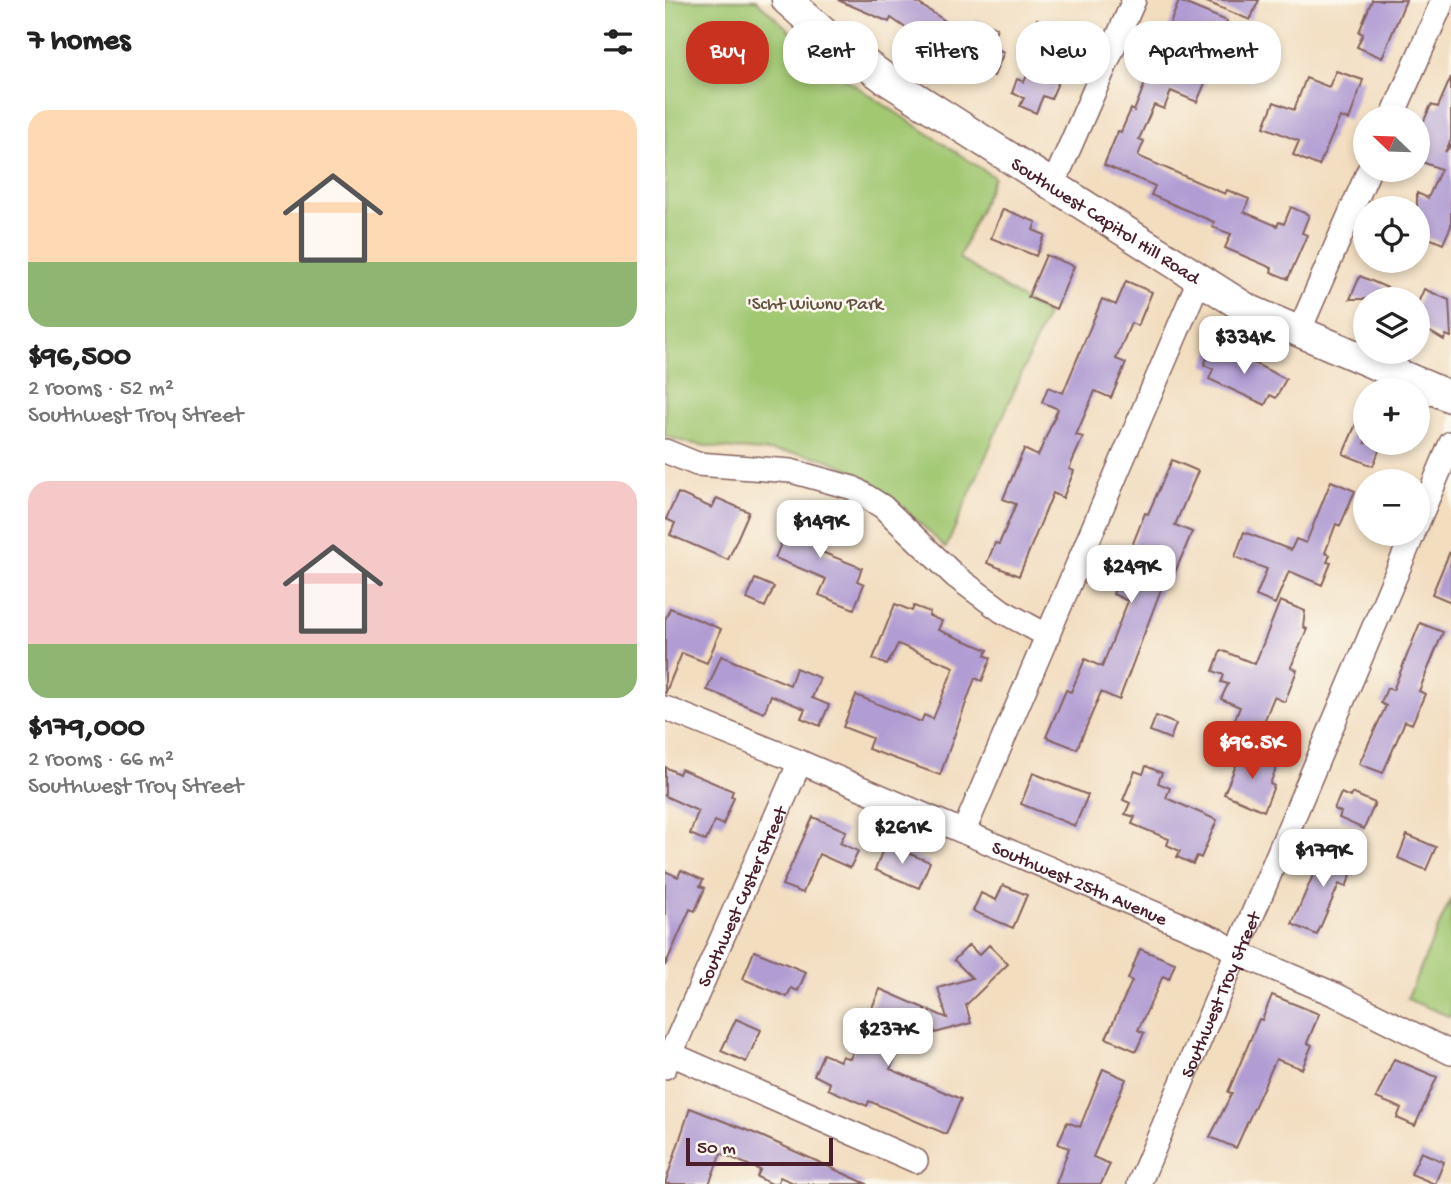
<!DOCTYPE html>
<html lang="en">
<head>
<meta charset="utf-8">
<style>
	body { margin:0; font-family:"Gochi Hand",sans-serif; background:#f6f6f6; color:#222; height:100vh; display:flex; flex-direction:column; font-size:26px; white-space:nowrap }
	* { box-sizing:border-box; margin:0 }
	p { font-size:23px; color:#767676 }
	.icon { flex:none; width:38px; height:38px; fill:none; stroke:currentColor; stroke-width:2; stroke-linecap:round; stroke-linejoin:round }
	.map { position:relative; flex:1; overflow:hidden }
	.side { display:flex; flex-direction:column; background:#fff; width:665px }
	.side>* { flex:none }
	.banner { position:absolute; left:21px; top:21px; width:660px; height:63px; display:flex; gap:14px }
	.needle { width:46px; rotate:293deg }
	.controls { position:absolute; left:688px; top:105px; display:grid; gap:14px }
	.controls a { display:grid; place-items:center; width:77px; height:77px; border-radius:50%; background:#fff; box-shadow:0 4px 10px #0003; font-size:35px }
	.scale { position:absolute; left:21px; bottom:18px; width:147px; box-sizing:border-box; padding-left:7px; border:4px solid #4a1f2b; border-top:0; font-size:19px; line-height:24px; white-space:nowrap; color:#4a1f2b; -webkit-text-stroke:5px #fbf7ec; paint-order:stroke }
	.price { position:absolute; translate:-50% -60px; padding:0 16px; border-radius:14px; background:#fff; color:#222; font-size:23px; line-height:46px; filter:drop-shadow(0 2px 4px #0008) }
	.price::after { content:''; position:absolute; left:50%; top:42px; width:21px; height:16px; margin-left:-10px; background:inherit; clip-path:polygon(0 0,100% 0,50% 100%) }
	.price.current { background:#c8321e; color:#fff }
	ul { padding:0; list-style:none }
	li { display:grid; align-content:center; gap:14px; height:371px; padding:0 28px }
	li span { display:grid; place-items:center; height:217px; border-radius:21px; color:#555 }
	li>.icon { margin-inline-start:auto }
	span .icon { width:126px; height:126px; fill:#fffc; stroke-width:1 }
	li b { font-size:30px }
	h2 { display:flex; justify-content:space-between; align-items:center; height:84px; padding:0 28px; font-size:30px }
	.pill { padding:0 24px; border-radius:28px; background:#fff; box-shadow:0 4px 10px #0003; font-size:24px; line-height:63px }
	.pill.current { background:#c8321e; color:#fff }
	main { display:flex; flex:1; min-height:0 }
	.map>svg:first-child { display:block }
	.green { fill:#a2c872; stroke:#76744e; stroke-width:2 }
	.building { fill:#b19cd3 }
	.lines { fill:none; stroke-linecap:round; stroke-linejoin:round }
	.minor-casing { stroke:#85625f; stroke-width:26 }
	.tertiary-casing { stroke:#85625f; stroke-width:33 }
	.minor { stroke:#fff; stroke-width:23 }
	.tertiary { stroke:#fff; stroke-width:30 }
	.labels { text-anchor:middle; stroke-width:5; stroke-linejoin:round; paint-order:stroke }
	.street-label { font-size:19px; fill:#4a1f2b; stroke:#fbf7ec }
	.park-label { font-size:19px; fill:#645240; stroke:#fbf7ec }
</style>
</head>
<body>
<main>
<section class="side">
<h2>7 homes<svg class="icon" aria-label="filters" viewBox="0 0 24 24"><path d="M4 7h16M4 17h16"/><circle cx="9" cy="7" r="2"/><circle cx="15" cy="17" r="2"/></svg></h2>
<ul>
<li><span style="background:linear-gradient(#ffd9b3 70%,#8fb573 0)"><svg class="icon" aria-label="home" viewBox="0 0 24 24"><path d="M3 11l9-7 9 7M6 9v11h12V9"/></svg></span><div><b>$96,500</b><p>2 rooms · 52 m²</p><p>Southwest Troy Street</p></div></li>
<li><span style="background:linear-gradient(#f6c9c9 75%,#8fb573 0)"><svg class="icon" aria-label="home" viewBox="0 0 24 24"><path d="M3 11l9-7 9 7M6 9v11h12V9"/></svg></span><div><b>$179,000</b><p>2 rooms · 66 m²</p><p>Southwest Troy Street</p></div></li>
</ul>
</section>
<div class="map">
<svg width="786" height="1184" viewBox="0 0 786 1184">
	<rect width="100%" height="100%" fill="#fbf7ec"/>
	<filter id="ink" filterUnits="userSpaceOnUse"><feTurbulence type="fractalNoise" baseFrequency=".0143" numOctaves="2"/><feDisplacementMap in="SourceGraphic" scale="14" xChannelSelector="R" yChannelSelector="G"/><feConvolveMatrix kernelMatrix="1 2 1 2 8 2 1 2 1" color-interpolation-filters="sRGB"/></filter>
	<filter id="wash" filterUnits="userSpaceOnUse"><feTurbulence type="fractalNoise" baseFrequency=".00686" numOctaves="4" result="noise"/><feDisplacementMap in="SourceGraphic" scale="28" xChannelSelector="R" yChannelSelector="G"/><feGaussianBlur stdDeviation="1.57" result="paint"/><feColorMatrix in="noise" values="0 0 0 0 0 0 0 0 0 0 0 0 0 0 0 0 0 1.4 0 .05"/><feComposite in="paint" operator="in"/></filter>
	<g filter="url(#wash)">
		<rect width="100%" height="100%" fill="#f2ddbf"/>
		<path class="green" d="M 0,0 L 91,0 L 171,73 L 329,177 L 294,258 L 382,315 L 281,548 C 236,506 195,458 128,453 C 84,449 43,451 0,436 Z
			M 786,898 L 786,1017 L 742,999 Z"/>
		<g id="blocks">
			<path class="building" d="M 173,0 L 248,0 L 282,22 L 266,45 L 226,18 L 224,22 Z
				M 537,0 L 594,0 L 585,20 Z
				M 707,0 L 741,0 L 717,58 L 692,47 L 698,34 L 694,32 Z
				M 514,1 L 562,21 L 539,75 L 543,76 L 532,102 L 506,91 L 499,109 L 489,105 L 474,139 L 479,141 L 473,156 L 560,194 L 562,190 L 584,199 L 579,212 L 612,226 L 614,222 L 619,224 L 626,207 L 644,215 L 637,233 L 642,235 L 623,279 L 606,272 L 607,268 L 560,248 L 566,234 L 547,227 L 549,222 L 486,195 L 490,186 L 439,165 L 453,131 L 456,132 L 466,109 L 469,111 L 488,63 L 494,66 L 508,32 L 503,29 Z
				M 311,19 L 332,28 L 325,46 L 339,52 L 329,76 L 293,62 Z
				M 372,19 L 392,28 L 384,46 L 364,38 Z
				M 374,49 L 409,64 L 401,81 L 395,78 L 386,99 L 378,96 L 371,113 L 355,106 L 359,98 L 347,93 L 352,79 L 359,82 Z
				M 671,71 L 698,80 L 684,120 L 675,117 L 654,166 L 628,155 L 634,141 L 599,127 L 609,102 L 629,110 L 641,78 L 664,87 Z
				M 786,77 L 786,140 L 780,152 L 786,145 L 786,226 L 778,244 L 752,233 L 752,193 L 763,198 L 776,169 L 752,160 L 752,136 L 766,105 L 773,107 Z
				M 338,209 L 371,222 L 368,230 L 380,235 L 371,256 L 326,238 Z
				M 381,255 L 409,266 L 391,309 L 363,297 Z
				M 695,276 L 748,299 L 685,299 Z
				M 461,281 L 487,292 L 473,326 L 466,323 L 451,359 L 461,363 L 446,398 L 430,391 L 411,435 L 418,437 L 404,469 L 409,471 L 398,498 L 388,493 L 354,576 L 322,563 L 330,543 L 334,544 L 351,504 L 338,499 L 359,449 L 373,456 L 393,409 L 377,402 L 383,387 L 398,393 L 437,299 L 451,305 Z
				M 759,289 L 784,300 L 786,337 L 781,335 L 779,340 L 752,324 L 752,305 Z
				M 556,347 L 621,379 L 611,398 L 605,395 L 600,405 L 544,379 L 548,369 L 539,365 L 546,349 L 554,353 Z
				M 700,403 L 700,443 L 717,443 L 708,466 L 678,454 Z
				M 507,460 L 533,471 L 510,525 L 527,532 L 506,582 L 500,579 L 454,700 L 436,692 L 412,749 L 381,737 L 401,690 L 406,692 L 420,659 L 437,667 L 463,601 L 448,594 L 480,513 L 483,514 Z
				M 666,481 L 690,491 L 675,526 L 671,524 L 660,553 L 665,555 L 662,562 L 666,563 L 657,585 L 624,571 L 610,604 L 591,596 L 602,569 L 570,557 L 579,532 L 626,550 L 631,539 L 641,543 Z
				M 13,493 L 47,508 L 52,498 L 84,512 L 63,560 L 5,535 L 10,523 L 1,519 Z
				M 130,509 L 147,516 L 145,521 L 163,529 L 154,551 L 197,568 L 192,581 L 199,584 L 189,609 L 154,595 L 161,579 L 110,558 Z
				M 786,549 L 786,602 L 767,594 Z
				M 90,579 L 109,587 L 100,607 L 82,599 Z
				M 615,601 L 640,611 L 638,627 L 642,629 L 626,667 L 632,670 L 620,702 L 609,697 L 588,749 L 562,739 L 575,707 L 556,699 L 563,684 L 556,682 L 559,675 L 548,671 L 556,650 L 590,664 Z
				M 230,604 L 247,611 L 249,606 L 265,612 L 264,616 L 277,621 L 273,630 L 323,650 L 320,655 L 326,658 L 317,681 L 310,678 L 275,775 L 203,749 L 207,738 L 178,727 L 191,695 L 256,722 L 259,715 L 268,719 L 289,667 L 233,644 L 222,665 L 208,659 Z
				M 5,608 L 56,629 L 42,663 L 17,653 L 0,694 L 0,620 Z
				M 755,623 L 778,632 L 754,691 L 760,694 L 747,724 L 740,721 L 718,773 L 694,764 L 721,706 L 716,703 L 722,688 L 728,690 Z
				M 56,656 L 125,685 L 131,668 L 155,678 L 147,698 L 164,705 L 155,726 L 136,718 L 140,709 L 106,695 L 99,713 L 42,690 Z
				M 491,716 L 511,724 L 505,739 L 485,731 Z
				M 577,751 L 612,766 L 605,784 L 609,786 L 599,811 L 559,794 Z
				M 481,766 L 497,773 L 493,783 L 505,788 L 501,798 L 552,820 L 536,858 L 532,856 L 528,864 L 512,857 L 515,851 L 502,845 L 504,839 L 467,824 L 470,817 L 460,814 L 465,803 L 458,800 L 470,771 L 478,774 Z
				M 0,767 L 14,774 L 16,769 L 68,791 L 66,796 L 69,797 L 58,825 L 50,821 L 41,841 L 25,834 L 33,811 L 0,796 Z
				M 368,773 L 423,795 L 410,826 L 356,804 Z
				M 676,793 L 685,797 L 687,793 L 710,803 L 699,829 L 674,818 L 676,812 L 669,809 Z
				M 148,817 L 181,831 L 175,843 L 193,851 L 185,868 L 154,854 L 138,893 L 117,885 Z
				M 742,835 L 771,847 L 761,870 L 733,858 Z
				M 220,844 L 265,862 L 254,888 L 210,870 Z
				M 660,847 L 692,860 L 681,887 L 674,884 L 652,935 L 627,924 Z
				M 16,870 L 38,880 L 35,886 L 40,888 L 30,911 L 25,909 L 0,966 L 0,871 L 13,877 Z
				M 338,885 L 362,895 L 348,928 L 308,911 L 316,893 L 331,900 Z
				M 304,945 L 314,955 L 324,945 L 343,964 L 301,1005 L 306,1023 L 270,1033 L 264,1010 L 282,1018 L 273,988 L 307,978 L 289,960 Z
				M 475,949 L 510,963 L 504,979 L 498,976 L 473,1030 L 479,1033 L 471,1051 L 441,1038 L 467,981 L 463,979 Z
				M 89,951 L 141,972 L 133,991 L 126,988 L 122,997 L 78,979 Z
				M 215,989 L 261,1009 L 248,1039 L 240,1036 L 225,1069 L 296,1099 L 281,1134 L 204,1101 L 202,1106 L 163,1089 L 165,1083 L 149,1075 L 158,1054 L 175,1061 L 177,1056 L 185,1059 Z
				M 607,995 L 654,1014 L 642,1043 L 647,1045 L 637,1069 L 611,1059 L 571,1148 L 545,1137 L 567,1093 L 563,1092 L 594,1019 L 597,1020 Z
				M 71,1019 L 96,1030 L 81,1062 L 56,1051 Z
				M 729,1059 L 772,1077 L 750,1126 L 732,1118 L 736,1108 L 711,1098 Z
				M 438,1069 L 461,1079 L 428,1157 L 445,1164 L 436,1184 L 391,1184 L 404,1148 L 393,1144 L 402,1122 L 415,1127 Z
				M 25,1108 L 94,1135 L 202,1184 L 131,1184 L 115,1177 L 112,1184 L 107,1184 L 92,1177 L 95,1170 L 56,1153 L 44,1184 L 0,1184 Z
				M 756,1152 L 779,1162 L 770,1184 L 746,1174 Z"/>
		</g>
	</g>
	<g filter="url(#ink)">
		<use href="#blocks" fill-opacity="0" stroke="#85625f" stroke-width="2"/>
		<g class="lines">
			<defs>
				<g id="minor">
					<path d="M 727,117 L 778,0"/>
					<path d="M 388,185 L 469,0"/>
					<path d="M 633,334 L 704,170"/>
					<path d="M 0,451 L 32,464 L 126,471 L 188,488 L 218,507 L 290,576 L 337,611 L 383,636"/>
					<path d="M 752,524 L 786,443"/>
					<path id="s1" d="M 0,708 L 135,762 L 552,940 L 572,953 L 671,995 L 786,1053"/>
					<path d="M 299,831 L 534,280"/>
					<path d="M 6,1054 L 251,1161"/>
					<path id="s2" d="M 0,1067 L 135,762"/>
					<path id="s3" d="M 474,1184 L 748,534"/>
				</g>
				<g id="tertiary">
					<path id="s4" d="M 122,0 L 161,35 L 218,77 L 582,309 L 786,397"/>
				</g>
			</defs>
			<use href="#minor" class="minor-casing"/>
			<use href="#tertiary" class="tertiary-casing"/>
			<use href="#minor" class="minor"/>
			<use href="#tertiary" class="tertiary"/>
		</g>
	</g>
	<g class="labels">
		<g class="street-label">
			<text dy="7" stroke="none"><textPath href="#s4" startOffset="388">Southwest Capitol Hill Road</textPath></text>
			<text dy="7" stroke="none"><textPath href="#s1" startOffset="450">Southwest 25th Avenue</textPath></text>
			<text dy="7" stroke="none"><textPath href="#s2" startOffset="187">Southwest Custer Street</textPath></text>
			<text dy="7" stroke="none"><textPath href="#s3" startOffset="206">Southwest Troy Street</textPath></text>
		</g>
		<g class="park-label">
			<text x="150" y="309">'Scht Wiwnu Park</text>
		</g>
	</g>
</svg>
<div class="controls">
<a><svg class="needle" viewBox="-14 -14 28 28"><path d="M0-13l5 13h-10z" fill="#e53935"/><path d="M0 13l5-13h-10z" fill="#767676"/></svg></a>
<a><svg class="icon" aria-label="locate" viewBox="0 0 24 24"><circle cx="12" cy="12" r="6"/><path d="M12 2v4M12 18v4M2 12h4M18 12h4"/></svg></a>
<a><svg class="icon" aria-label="layers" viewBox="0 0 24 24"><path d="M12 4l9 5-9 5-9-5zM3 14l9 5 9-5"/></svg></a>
<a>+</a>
<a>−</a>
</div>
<div class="scale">50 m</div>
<b class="price" style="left:579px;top:376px">$334K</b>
<b class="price" style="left:155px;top:560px">$149K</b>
<b class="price" style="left:466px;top:605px">$249K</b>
<b class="price current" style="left:587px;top:781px">$96.5K</b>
<b class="price" style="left:237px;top:866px">$261K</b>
<b class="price" style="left:658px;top:889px">$179K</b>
<b class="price" style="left:223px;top:1068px">$237K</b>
<div class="banner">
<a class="pill current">Buy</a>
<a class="pill">Rent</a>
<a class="pill">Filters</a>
<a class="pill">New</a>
<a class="pill">Apartment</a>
</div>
</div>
</main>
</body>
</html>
